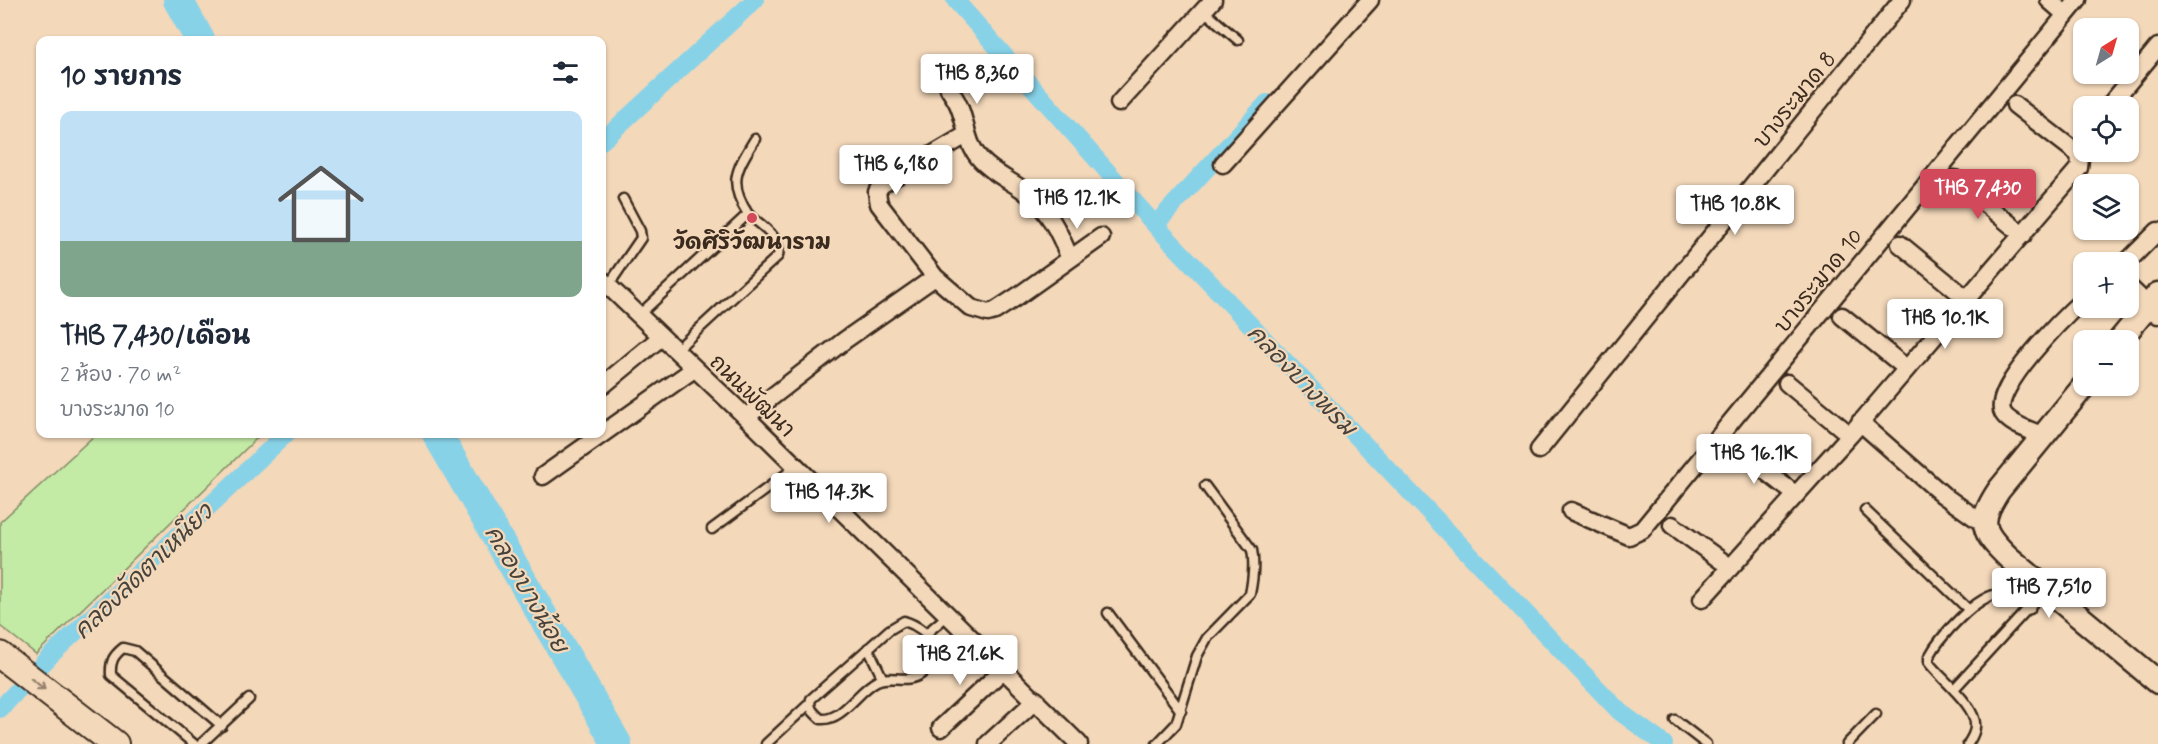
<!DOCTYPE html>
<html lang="th">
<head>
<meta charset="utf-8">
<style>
	body { margin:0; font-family:Mynerve,"Playpen Sans Thai",sans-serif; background:#f2f2f3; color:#1f2937; height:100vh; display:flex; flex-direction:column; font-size:22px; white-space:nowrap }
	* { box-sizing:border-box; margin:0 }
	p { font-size:20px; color:#747a83 }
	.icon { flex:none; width:33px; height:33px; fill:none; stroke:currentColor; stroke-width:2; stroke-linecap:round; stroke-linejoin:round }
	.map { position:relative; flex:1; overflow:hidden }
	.drawer { position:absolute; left:36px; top:36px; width:570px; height:402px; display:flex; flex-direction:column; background:#fff; border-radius:12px; box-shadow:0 2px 4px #0004 }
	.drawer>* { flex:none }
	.needle { width:39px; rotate:37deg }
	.tools { position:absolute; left:2073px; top:18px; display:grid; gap:12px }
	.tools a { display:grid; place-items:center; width:66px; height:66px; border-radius:12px; background:#fff; box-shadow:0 2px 4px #0004; font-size:30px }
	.price { position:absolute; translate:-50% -51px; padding:0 14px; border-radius:6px; background:#fff; color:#222; font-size:20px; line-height:39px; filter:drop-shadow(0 2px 3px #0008) }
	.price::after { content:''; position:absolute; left:50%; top:36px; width:18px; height:14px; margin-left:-9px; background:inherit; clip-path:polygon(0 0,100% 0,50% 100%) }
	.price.current { background:#d1495b; color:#fff }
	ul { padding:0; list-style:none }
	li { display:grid; align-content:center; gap:12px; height:318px; padding:0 24px }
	li span { display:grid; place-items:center; height:186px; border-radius:12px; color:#555 }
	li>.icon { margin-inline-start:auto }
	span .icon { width:108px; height:108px; fill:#fffc; stroke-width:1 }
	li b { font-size:26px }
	h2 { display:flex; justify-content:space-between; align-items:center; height:72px; padding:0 24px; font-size:26px }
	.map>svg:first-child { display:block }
	.green { fill:#c3eba6; stroke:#7f8a62; stroke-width:1.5 }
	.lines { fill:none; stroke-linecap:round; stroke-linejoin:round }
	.canal { stroke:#88d2e8; stroke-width:18 }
	.river { stroke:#88d2e8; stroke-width:30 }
	.lane-casing { stroke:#3b2a1e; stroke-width:13 }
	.street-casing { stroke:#3b2a1e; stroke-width:21 }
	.secondary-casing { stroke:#3b2a1e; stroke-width:27 }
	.primary-casing { stroke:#3b2a1e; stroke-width:30 }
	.lane { stroke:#f3d8ba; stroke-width:8 }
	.street { stroke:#f3d8ba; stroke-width:16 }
	.secondary { stroke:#f3d8ba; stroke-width:22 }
	.primary { stroke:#f3d8ba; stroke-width:26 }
	.oneway { stroke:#97816c }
	.poi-dot { fill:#d1495b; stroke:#f3d8ba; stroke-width:2 }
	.labels { text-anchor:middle; stroke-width:4.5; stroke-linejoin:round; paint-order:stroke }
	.street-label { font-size:22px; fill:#3b2a1e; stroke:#f3d8ba }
	.poi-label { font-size:22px; font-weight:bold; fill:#3b2a1e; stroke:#f3d8ba }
	.water-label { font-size:24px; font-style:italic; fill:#47433c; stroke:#f3d8ba }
</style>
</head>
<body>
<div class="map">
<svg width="2158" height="744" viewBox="0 0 2158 744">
	<rect width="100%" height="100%" fill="#f3d8ba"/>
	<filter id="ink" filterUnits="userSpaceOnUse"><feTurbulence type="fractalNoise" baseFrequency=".0167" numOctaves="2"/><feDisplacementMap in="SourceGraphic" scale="12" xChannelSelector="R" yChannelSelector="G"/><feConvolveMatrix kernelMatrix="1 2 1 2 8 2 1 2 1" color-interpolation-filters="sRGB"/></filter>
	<g filter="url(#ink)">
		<path class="green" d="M 96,434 L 261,434 L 36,654 L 0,626 L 0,522 Z"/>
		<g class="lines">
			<path class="canal" d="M 955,0 L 1155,225 L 1620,712 L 1664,744
				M 602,141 L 755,0
				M 1155,225 L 1267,103
				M 0,709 L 50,656 L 286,434"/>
			<path class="river" d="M 178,0 L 200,40
				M 437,434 L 617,744"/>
			<defs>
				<path id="lane" d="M 1204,11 L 1238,40
					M 748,214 C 727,182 737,169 755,139
					M 608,286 L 641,238 L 640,231 L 623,199
					M 639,315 L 748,214 C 762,226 782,237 778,256 L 675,351
					M 1865,510 L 1969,610
					M 712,529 L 796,467
					M 1108,613 L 1181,711
					M 904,621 C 930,629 948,654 921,674 C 907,684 889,674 877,681 C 858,690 843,721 821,719 C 814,713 808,708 811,699 L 889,630 Z
					M 927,633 L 948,615
					M 868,648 L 883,679
					M 1954,689 L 2045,590
					M 1675,720 L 1706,744
					M 194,744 L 111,675 C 110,662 113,656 123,648 L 135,651 L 222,726
					M 201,744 L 249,699
					M 766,744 L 809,704
					M 1157,744 L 1176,724 L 1197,656 L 1207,638 L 1250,594 C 1253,579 1255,565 1252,550 L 1205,486
					M 1847,744 L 1876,714
					M 1968,744 C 1971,739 1975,733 1975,727 C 1978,707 1940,678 1929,663 L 1929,657 C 1939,638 1978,593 2001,594 C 2012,594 2022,603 2030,609"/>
				<path id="street" d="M 2049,0 L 2065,14
					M 949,89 C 953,95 958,102 960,109 C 967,128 967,145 981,160 C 993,173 1009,180 1023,190 C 1048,208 1059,231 1070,259
					M 1119,103 L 1213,0
					M 2109,106 L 2158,47
					M 1223,164 L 1370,0
					M 1955,179 L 2023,235
					M 1900,244 L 1967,299
					M 2127,262 L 2158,231
					M 935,277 L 879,204 L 877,192 L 881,185 L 966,135
					M 602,280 L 746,417 L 1079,744
					M 2128,286 L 2158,315
					M 1842,316 L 1906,368
					M 1787,383 L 1850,435
					M 602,386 L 660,338
					M 746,417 L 845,340 L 935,277 L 971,308 L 988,313 L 995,311 L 1018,296 L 1101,237
					M 1860,422 L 1943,495 L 1984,524
					M 2043,436 C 2031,430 2010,425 2003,413 C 1990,390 2066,315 2084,299
					M 1734,447 L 1795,494
					M 1539,450 L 1902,0
					M 543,476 L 694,369
					M 1571,511 L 1629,536 L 1642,530 L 2078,0
					M 1672,525 L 1730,567
					M 1702,599 L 1850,435 L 2079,168 L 2080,158 L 2077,153 L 2015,105
					M 941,728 L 1004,669
					M 988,744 L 1036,700"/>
				<path id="secondary" d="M 2120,340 L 2158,294
					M 2084,386 L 1999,490 C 1977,523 1982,532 2009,558 L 2158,682"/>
				<path id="primary" d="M 0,655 L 115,744"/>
			</defs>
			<use href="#lane" class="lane-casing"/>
			<use href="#street" class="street-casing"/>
			<use href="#secondary" class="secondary-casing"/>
			<use href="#primary" class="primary-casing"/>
			<use href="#lane" class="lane"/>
			<use href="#street" class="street"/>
			<use href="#secondary" class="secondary"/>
			<use href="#primary" class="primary"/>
		</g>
		<defs><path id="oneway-shaft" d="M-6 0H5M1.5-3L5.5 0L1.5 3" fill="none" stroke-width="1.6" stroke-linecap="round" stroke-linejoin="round" transform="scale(1.5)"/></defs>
		<use class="oneway" href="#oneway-shaft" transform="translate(38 684) rotate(38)"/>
	</g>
	<circle class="poi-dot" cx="752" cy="218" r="6"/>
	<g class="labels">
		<g class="street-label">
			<text transform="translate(1794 99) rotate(-51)" y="8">บางระมาด 8</text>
			<text transform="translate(1818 280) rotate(-51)" y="8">บางระมาด 10</text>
			<text transform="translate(753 395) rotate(44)" y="8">ถนนพัฒนา</text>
		</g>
		<g class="poi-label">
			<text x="752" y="249">วัดศิริวัฒนาราม</text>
		</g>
		<g class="water-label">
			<text transform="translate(1302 380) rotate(46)" y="8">คลองบางพรม</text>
			<text transform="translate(143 571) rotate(-44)" y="8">คลองลัดตาเหนียว</text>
			<text transform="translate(527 589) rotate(60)" y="8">คลองบางน้อย</text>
		</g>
	</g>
</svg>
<div class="tools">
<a><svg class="needle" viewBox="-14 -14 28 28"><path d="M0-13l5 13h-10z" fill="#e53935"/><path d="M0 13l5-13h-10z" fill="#747a83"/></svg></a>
<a><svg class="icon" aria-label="locate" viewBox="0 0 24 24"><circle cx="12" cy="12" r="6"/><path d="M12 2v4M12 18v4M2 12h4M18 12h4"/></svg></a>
<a><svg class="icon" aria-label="layers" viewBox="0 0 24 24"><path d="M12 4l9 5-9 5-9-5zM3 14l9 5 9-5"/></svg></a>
<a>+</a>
<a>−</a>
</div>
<b class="price" style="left:977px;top:105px">THB 8,360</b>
<b class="price" style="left:896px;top:196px">THB 6,180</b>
<b class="price current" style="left:1978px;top:220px">THB 7,430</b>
<b class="price" style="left:1077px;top:230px">THB 12.1K</b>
<b class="price" style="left:1735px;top:236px">THB 10.8K</b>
<b class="price" style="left:1945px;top:350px">THB 10.1K</b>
<b class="price" style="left:1754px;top:485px">THB 16.1K</b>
<b class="price" style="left:829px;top:524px">THB 14.3K</b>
<b class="price" style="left:2049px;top:619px">THB 7,510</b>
<b class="price" style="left:960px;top:686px">THB 21.6K</b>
<section class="drawer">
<h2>10 รายการ<svg class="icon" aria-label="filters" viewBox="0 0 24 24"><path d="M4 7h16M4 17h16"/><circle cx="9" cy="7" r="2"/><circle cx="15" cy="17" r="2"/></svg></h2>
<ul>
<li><span style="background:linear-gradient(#bfe0f5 70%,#7fa58c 0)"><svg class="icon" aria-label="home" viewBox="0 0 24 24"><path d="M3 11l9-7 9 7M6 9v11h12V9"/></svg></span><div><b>THB 7,430/เดือน</b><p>2 ห้อง · 70 m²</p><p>บางระมาด 10</p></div></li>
</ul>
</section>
</div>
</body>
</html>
